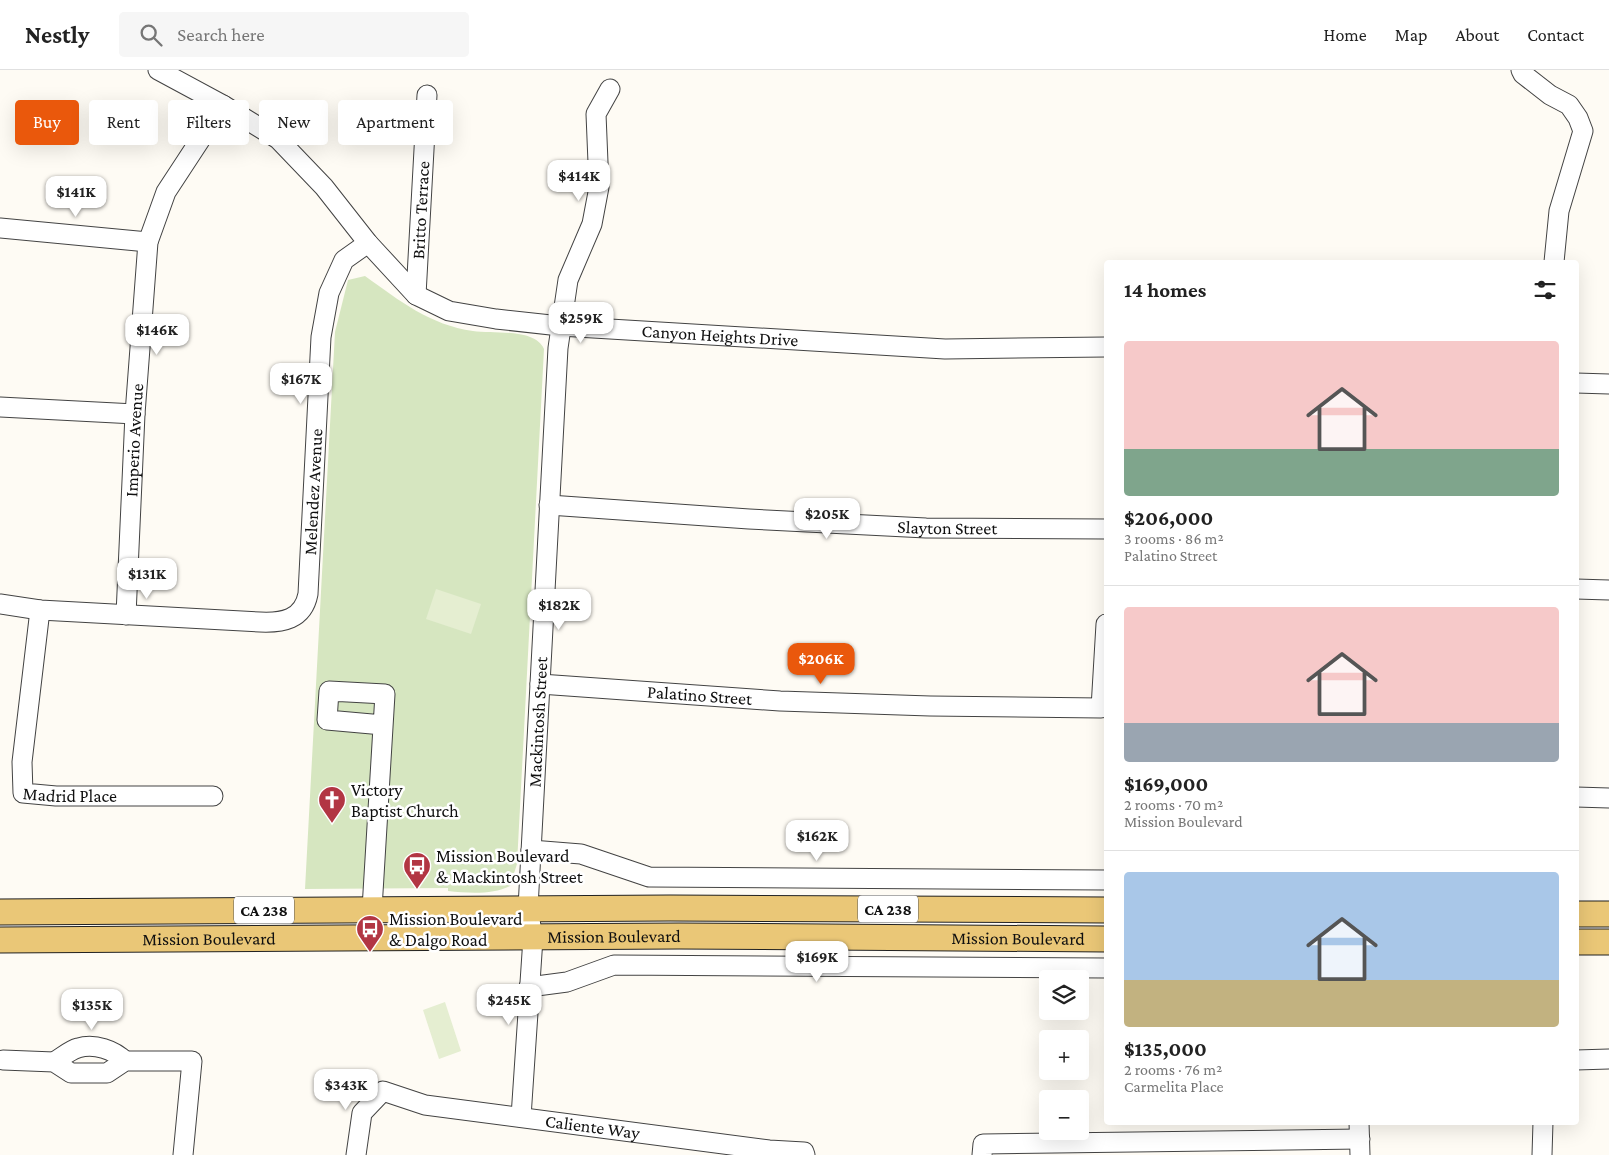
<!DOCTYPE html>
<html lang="en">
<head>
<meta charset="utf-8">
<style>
	body { margin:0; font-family:"Crimson Pro",serif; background:#f6f6f6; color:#222; height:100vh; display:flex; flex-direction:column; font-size:19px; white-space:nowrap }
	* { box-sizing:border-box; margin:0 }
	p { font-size:16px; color:#767676 }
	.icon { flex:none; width:28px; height:28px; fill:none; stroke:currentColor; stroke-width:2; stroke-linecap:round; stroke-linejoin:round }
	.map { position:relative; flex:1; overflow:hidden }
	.details { position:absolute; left:1104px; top:190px; width:475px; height:865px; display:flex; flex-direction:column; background:#fff; border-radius:5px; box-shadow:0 5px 20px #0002 }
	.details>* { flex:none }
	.guide { position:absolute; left:15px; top:30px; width:475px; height:45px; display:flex; gap:10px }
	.buttons { position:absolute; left:1039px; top:900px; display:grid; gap:10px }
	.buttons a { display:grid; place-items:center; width:50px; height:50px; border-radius:5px; background:#fff; box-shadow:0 5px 20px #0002; font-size:25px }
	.price { position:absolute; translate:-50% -42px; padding:0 11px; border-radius:10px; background:#fff; color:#222; font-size:16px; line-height:32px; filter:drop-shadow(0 1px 2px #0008) }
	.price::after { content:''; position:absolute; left:50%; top:30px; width:15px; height:11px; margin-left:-8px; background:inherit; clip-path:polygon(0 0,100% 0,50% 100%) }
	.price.active { background:#ea580c; color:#fff }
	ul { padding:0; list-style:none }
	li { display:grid; align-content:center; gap:10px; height:265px; padding:0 20px }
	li+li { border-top:1px solid #e0e0e0 }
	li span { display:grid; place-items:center; height:155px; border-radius:5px; color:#555 }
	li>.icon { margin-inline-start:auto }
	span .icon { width:90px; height:90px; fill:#fffc; stroke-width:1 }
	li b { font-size:21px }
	h2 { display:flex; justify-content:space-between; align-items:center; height:60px; padding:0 20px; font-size:21px }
	.tag { padding:0 18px; border-radius:5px; background:#fff; box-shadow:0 5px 20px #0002; font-size:18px; line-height:45px }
	.tag.active { background:#ea580c; color:#fff }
	header { display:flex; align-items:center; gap:30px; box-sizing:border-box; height:70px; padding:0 25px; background:#fff; border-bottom:1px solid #e0e0e0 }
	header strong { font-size:24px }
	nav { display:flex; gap:28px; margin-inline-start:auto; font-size:18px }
	.search { width:350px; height:45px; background:#f6f6f6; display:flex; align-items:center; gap:12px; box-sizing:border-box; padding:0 18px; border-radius:5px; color:#767676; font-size:19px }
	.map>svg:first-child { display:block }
	.green { fill:#d6e6c0 }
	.pitch { fill:#e5eed1 }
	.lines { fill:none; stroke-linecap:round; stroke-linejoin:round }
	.minor-casing { stroke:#434343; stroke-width:21 }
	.major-casing { stroke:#212121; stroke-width:27 }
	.minor { stroke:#fff; stroke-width:19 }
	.major { stroke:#eac777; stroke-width:25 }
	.labels { text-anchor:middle; stroke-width:5; stroke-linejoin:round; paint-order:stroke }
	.shield { fill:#fff; stroke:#585858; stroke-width:1 }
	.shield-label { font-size:16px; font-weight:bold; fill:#101010 }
	.street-label { font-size:18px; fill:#101010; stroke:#fff }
	.poi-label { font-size:18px; fill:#101010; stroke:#fff; text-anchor:start }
</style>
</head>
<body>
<header>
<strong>Nestly</strong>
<div class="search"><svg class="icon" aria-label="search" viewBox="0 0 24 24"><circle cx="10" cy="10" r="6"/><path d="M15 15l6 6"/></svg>Search here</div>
<nav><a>Home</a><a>Map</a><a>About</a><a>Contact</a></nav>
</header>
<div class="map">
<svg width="1609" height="1085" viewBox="0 0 1609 1085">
	<rect width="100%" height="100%" fill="#fefbf4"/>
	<path class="green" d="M 365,206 C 400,231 430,255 473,261 C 493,264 535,258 544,279 L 517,794 L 510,816 C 492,825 468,823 448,821 L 448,818 L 305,819 L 335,262 L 348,210 Z"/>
	<path class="pitch" d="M 436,519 L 481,534 L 471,564 L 426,549 Z
		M 445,932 L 461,981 L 439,989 L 423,940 Z"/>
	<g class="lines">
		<defs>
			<g id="minor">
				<path id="s1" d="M 158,0 L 223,35 L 278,69 L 324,117 L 368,173 L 416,225 L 449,241 L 496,249 L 560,256 L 945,279 L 1106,277"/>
				<path d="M 1521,0 L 1523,4 L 1550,25 L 1569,35 L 1578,48 L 1583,61 L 1559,141 L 1554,192"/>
				<path d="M 0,158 L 148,172"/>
				<path id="s2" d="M 416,225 L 427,25"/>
				<path d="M 1576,313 L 1609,314"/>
				<path d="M 0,337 L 135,344"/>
				<path id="s3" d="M 549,435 L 749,449 L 926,458 L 1106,459"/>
				<path d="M 1576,519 L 1609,520"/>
				<path id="s4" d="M 0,534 L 40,540 L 260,552 C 282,553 303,550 308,524 L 321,267 L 329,223 L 344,190 L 368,173"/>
				<path id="s5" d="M 40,540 L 22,692 L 23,723 L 56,726 L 213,726"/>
				<path id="s6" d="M 126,545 L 135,344 L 148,172 L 166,122 L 223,35"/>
				<path id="s7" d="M 540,614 L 780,631 L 930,636 L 1101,638 L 1106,554"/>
				<path d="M 1576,727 L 1609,728"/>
				<path d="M 531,780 L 581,784 L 649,807 L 1106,810"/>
				<path d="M 372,839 L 385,624 L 329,621 L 327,650 L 383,655"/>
				<path d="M 529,917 L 567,912 L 614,895 L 1106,898"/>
				<path d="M 3,990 L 54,992 L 71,1003 L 107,1003 L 125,991 L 192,991 L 183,1085"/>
				<path d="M 1576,990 L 1609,989"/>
				<path d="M 54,992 C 61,988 70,980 78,978 C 95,973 114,980 125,991"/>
				<path id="s8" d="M 521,1047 L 533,868 L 528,838 L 558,278 L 568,210 L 592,154 L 599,117 L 596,44 L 610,19"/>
				<path d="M 1359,1052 L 1360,1085"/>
				<path id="s9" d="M 356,1085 L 362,1043 L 383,1021 L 425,1035 L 769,1080 L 804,1082 L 805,1085"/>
				<path d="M 982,1085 L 983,1074 L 1360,1069"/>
				<path d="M 1542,1085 L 1543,1052"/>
			</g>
			<g id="major">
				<path d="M 0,842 L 670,838 L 1106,840"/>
				<path d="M 1576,844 L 1609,844"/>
				<path id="s10" d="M 0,870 L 679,866 L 1106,869"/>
				<path d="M 1576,872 L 1609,872"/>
			</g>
		</defs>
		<use href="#minor" class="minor-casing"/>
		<use href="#major" class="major-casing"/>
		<use href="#minor" class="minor"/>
		<use href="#major" class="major"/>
	</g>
	<defs>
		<symbol id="church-pin" viewBox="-11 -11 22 30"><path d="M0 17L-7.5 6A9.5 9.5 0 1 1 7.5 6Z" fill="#b23643" stroke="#fff"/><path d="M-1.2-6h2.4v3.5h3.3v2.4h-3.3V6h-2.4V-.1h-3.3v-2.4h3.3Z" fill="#fff"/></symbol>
		<symbol id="bus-pin" viewBox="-11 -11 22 30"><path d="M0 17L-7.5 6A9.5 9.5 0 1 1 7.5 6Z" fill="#b23643" stroke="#fff"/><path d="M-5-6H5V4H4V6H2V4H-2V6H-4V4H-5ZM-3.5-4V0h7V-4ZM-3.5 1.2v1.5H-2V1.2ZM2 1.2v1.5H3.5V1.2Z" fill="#fff"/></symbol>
	</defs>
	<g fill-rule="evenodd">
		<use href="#church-pin" x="316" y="714" width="32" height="43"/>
		<use href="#bus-pin" x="401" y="780" width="32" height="43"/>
		<use href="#bus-pin" x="354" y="843" width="32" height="43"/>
	</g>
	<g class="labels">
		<g class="shield">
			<rect x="858" y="825.5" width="60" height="27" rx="4"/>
			<rect x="234" y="826.5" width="60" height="27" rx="4"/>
		</g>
		<g class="shield-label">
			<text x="888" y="845">CA 238</text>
			<text x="264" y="846">CA 238</text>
		</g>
		<g class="street-label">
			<text dy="6" stroke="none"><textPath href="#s2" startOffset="85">Britto Terrace</textPath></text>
			<text dy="6" stroke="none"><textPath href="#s1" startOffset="656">Canyon Heights Drive</textPath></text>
			<text dy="6" stroke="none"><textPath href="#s6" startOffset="175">Imperio Avenue</textPath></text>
			<text dy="6" stroke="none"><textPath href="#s4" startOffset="425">Melendez Avenue</textPath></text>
			<text dy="6" stroke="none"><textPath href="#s3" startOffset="399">Slayton Street</textPath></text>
			<text dy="6" stroke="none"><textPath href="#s7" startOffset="160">Palatino Street</textPath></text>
			<text dy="6" stroke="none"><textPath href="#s8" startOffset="396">Mackintosh Street</textPath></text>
			<text dy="6" stroke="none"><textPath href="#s5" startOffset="231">Madrid Place</textPath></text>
			<text dy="6" stroke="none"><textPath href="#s10" startOffset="614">Mission Boulevard</textPath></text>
			<text dy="6" stroke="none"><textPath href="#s10" startOffset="1018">Mission Boulevard</textPath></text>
			<text dy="6" stroke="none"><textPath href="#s10" startOffset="209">Mission Boulevard</textPath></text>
			<text dy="6" stroke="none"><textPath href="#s9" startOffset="286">Caliente Way</textPath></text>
		</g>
		<g class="poi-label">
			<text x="351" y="726">Victory<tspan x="351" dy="21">Baptist Church</tspan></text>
			<text x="436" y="792">Mission Boulevard<tspan x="436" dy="21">&amp; Mackintosh Street</tspan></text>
			<text x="389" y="855">Mission Boulevard<tspan x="389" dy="21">&amp; Dalgo Road</tspan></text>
		</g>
	</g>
</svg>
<div class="buttons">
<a><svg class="icon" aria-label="layers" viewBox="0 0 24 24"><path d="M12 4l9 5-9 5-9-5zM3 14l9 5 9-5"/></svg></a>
<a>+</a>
<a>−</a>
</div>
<b class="price" style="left:579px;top:132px">$414K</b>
<b class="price" style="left:76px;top:148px">$141K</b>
<b class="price" style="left:581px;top:274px">$259K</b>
<b class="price" style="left:157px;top:286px">$146K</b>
<b class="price" style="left:301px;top:335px">$167K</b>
<b class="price" style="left:827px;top:470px">$205K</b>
<b class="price" style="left:147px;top:530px">$131K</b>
<b class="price" style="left:559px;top:561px">$182K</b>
<b class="price active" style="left:821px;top:615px">$206K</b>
<b class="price" style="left:817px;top:792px">$162K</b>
<b class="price" style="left:817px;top:913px">$169K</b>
<b class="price" style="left:509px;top:956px">$245K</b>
<b class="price" style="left:92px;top:961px">$135K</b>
<b class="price" style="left:346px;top:1041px">$343K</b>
<div class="guide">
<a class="tag active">Buy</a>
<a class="tag">Rent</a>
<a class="tag">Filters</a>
<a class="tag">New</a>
<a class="tag">Apartment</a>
</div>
<section class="details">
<h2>14 homes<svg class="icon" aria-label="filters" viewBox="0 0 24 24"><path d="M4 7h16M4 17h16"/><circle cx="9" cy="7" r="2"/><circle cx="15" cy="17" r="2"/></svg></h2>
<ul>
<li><span style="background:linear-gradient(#f6c9c9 70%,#7fa58c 0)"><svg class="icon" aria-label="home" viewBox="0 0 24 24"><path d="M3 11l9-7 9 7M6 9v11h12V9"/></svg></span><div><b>$206,000</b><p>3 rooms · 86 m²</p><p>Palatino Street</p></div></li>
<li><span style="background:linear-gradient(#f6c9c9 75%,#9aa5b1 0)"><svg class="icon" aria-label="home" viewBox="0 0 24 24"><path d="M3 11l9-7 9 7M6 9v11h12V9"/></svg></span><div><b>$169,000</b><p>2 rooms · 70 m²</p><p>Mission Boulevard</p></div></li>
<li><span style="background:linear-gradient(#a9c7e8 70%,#c2b280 0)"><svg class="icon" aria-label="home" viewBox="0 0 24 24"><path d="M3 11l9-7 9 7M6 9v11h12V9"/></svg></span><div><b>$135,000</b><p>2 rooms · 76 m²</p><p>Carmelita Place</p></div></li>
</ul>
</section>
</div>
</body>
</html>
